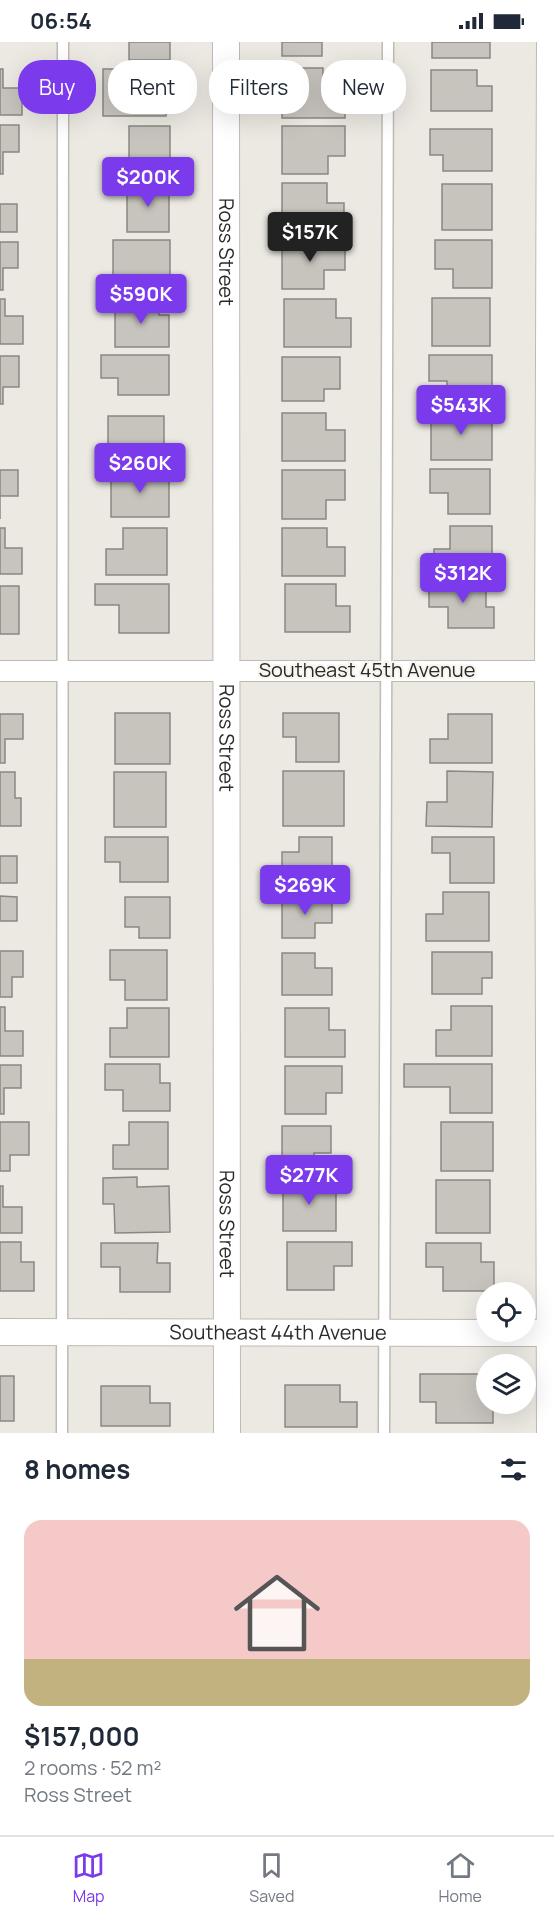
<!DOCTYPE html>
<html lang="en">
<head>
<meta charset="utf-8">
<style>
	body { margin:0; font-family:Manrope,sans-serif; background:#f2f2f3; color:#1f2937; height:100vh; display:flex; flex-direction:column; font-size:22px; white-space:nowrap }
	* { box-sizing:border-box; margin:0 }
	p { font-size:20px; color:#747a83 }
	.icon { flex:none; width:33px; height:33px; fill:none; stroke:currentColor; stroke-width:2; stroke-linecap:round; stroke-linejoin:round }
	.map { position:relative; height:1391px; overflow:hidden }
	.side { display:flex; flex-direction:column; background:#fff; flex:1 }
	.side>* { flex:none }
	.top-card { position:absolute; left:18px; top:18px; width:519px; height:54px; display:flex; gap:12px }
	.buttons { position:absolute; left:476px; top:1240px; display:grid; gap:12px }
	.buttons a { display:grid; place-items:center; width:60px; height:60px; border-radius:50%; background:#fff; box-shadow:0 6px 24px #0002; font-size:30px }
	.price { position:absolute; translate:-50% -51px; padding:0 14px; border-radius:6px; background:#7c3aed; color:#fff; font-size:20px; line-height:39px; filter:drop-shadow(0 2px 3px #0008) }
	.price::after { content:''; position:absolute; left:50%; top:36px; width:18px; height:14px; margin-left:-9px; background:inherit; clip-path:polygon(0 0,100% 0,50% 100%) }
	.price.on { background:#222; color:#fff }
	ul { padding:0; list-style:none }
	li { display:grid; align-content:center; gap:12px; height:318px; padding:0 24px }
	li+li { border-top:2px solid #e0e1e3 }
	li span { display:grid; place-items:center; height:186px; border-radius:18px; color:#555 }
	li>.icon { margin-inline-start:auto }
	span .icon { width:108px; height:108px; fill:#fffc; stroke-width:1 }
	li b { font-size:26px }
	h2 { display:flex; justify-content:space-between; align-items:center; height:72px; padding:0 24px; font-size:26px }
	.tag { padding:0 21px; border-radius:24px; background:#fff; box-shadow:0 6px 24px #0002; font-size:21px; line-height:54px }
	.tag.on { background:#7c3aed; color:#fff }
	.status { display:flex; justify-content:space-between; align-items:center; height:42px; padding:0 30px; background:#fff; direction:ltr }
	.status svg { height:16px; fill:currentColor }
	.dock { display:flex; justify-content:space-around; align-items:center; height:84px; border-top:2px solid #e0e1e3; background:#fff; font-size:16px; color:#747a83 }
	.dock a { display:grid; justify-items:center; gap:3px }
	.dock .on { color:#7c3aed }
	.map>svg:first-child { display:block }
	.building { fill:#c7c4be; stroke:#8a8782; stroke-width:1.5 }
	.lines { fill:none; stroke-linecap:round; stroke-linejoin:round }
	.service-casing { stroke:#bebbb5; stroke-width:13 }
	.minor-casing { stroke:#bebbb5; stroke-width:22 }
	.tertiary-casing { stroke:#bebbb5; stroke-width:28 }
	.service { stroke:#fff; stroke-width:10 }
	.minor { stroke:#fff; stroke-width:20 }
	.tertiary { stroke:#fff; stroke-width:26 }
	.labels { text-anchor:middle; stroke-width:4.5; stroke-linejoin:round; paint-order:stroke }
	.street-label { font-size:20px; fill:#2b2a27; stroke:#f9f6f0 }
</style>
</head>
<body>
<div class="status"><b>06:54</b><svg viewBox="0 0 49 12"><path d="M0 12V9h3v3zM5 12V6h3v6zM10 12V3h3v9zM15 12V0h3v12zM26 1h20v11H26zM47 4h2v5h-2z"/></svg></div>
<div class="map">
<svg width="554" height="1391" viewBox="0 0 554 1391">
	<rect width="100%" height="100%" fill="#ece9e3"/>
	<path class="building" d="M 129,0 L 170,0 L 170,18 L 129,18 Z
		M 282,0 L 322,0 L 322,14 L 282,14 Z
		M 432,0 L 490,0 L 490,16 L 432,16 Z
		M 282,26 L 323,26 L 323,44 L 345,44 L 345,76 L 282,76 Z
		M 0,27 L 3,27 L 3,46 L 22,46 L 22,73 L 0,73 Z
		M 103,27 L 166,27 L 166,74 L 103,74 Z
		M 431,28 L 477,28 L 477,44 L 492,44 L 492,69 L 431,69 Z
		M 0,83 L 19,83 L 19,110 L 3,110 L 3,132 L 0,132 Z
		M 129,84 L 170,84 L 170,132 L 129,132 Z
		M 282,84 L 345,84 L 345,114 L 328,114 L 328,132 L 282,132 Z
		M 430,87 L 492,87 L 492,129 L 443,129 L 443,113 L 430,113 Z
		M 127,141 L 169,141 L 169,190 L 127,190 Z
		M 282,141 L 327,141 L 327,161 L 344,161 L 344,190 L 282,190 Z
		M 442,142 L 492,142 L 492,188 L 442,188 Z
		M 0,162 L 17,162 L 17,190 L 0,190 Z
		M 113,198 L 170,198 L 170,247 L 113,247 Z
		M 435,198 L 492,198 L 492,246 L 453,246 L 453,227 L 435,227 Z
		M 282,199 L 345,199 L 345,228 L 324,228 L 324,247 L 282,247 Z
		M 0,200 L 18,200 L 18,226 L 3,226 L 3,248 L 0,248 Z
		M 432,256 L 490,256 L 490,304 L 432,304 Z
		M 0,257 L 5,257 L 5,274 L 23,274 L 23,302 L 0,302 Z
		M 284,257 L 336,257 L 336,276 L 351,276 L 351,305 L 284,305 Z
		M 115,260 L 159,260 L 159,273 L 169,273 L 169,305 L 115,305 Z
		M 101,313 L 169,313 L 169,353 L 118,353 L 118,336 L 101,336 Z
		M 429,313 L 492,313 L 492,359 L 447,359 L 447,339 L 429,339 Z
		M 0,314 L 19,314 L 19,345 L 3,345 L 3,362 L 0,362 Z
		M 282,315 L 340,315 L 340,347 L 324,347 L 324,359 L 282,359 Z
		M 431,370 L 492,370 L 492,418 L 431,418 Z
		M 282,371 L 326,371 L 326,388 L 345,388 L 345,419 L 282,419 Z
		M 108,374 L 164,374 L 164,420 L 108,420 Z
		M 430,427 L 490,427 L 490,472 L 448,472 L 448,451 L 430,451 Z
		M 0,428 L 18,428 L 18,454 L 0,454 L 0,477 Z
		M 111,428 L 169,428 L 169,475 L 111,475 Z
		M 282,428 L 345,428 L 345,458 L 326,458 L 326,477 L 282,477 Z
		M 450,484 L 492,484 L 492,532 L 434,532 L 434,507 L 450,507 Z
		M 0,486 L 5,486 L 5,506 L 22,506 L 22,532 L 0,532 Z
		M 123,486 L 167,486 L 167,533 L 106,533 L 106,507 L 123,507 Z
		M 282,486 L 327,486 L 327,505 L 345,505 L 345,534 L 282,534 Z
		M 429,541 L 486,541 L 486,565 L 494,565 L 494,586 L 448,586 L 448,565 L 429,565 Z
		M 95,542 L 169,542 L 169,591 L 119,591 L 119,563 L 95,563 Z
		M 285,542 L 336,542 L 336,564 L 350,564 L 350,590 L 285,590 Z
		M 0,544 L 19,544 L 19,592 L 0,592 Z
		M 115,671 L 170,671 L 170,722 L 115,722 Z
		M 283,671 L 339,671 L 339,720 L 296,720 L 296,695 L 283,695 Z
		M 0,672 L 23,672 L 23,697 L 5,697 L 5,721 L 0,721 Z
		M 448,672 L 492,672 L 492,721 L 430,721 L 430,697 L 448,697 Z
		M 283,729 L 344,729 L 344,784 L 283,784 Z
		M 447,729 L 493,730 L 492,785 L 426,784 L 427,760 L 447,760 Z
		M 0,730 L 15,730 L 15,756 L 21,756 L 21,784 L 0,784 Z
		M 114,730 L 166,730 L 166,785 L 114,785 Z
		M 105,795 L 168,795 L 168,840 L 120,840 L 120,820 L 105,820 Z
		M 299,795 L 332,795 L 332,838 L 282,838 L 282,810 L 299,810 Z
		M 432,795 L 494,795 L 494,841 L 450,841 L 450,811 L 432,811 Z
		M 0,814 L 17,814 L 17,841 L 0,841 Z
		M 443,850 L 489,850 L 489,899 L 426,899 L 426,872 L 443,872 Z
		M 0,854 L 17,855 L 17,879 L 0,879 Z
		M 125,855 L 170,855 L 170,896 L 139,896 L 139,885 L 125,885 Z
		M 282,855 L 332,855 L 332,881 L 315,881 L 315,896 L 282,896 Z
		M 110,908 L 167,908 L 167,958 L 125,958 L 125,938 L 110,938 Z
		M 0,909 L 23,909 L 23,935 L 12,935 L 12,955 L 0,955 Z
		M 432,910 L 492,910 L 492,936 L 482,936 L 482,952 L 432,952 Z
		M 282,911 L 315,911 L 315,926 L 332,926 L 332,953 L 282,953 Z
		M 451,964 L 492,964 L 492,1014 L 436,1014 L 436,988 L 451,988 Z
		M 0,965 L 5,965 L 5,989 L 23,989 L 23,1014 L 0,1014 Z
		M 127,966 L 169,966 L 169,1015 L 110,1015 L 110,986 L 127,986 Z
		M 285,966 L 329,966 L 329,988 L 345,988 L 345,1015 L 285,1015 Z
		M 105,1022 L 160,1022 L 160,1041 L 170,1041 L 170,1069 L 123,1069 L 123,1048 L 105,1048 Z
		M 404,1022 L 492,1022 L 492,1071 L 450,1071 L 450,1045 L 404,1045 Z
		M 0,1023 L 21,1023 L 21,1046 L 4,1046 L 4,1072 L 0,1072 Z
		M 285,1024 L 342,1024 L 342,1051 L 326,1051 L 326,1072 L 285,1072 Z
		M 0,1080 L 29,1080 L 29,1113 L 10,1113 L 10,1129 L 0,1129 Z
		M 129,1080 L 168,1080 L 168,1127 L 113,1127 L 113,1103 L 129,1103 Z
		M 441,1080 L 493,1080 L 493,1129 L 441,1129 Z
		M 282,1084 L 331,1084 L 331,1111 L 314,1111 L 314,1126 L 282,1126 Z
		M 137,1135 L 137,1145 L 169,1144 L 170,1190 L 115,1191 L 114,1162 L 103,1162 L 103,1136 Z
		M 436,1138 L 490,1138 L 490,1191 L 436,1191 Z
		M 283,1140 L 336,1140 L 336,1189 L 283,1189 Z
		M 0,1144 L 3,1144 L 3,1165 L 22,1165 L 22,1191 L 0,1191 Z
		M 0,1200 L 21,1200 L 21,1220 L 34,1220 L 34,1249 L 0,1249 Z
		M 287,1200 L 352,1200 L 352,1224 L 334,1224 L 334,1248 L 287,1248 Z
		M 101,1201 L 158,1201 L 157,1221 L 170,1221 L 170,1250 L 120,1250 L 120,1225 L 101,1225 Z
		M 426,1201 L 481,1201 L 481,1220 L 494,1220 L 494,1249 L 443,1249 L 443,1225 L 426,1225 Z
		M 420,1332 L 486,1332 L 486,1362 L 493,1362 L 493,1381 L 436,1381 L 436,1360 L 420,1360 Z
		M 0,1334 L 14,1334 L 14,1379 L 0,1379 Z
		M 285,1343 L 340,1343 L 340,1360 L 357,1360 L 357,1385 L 285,1385 Z
		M 101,1344 L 150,1344 L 150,1361 L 170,1361 L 170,1384 L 101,1384 Z"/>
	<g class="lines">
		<defs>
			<path id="service" d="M 62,1391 L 63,0
				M 384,1391 L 388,0"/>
			<path id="minor" d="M 547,0 L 545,629 L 547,1391
				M 0,629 L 554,629"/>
			<g id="tertiary">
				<path id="s1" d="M 226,0 L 227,1391"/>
				<path id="s2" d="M 0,1290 L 554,1291"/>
			</g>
		</defs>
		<use href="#service" class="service-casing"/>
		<use href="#minor" class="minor-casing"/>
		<use href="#tertiary" class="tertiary-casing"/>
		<use href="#service" class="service"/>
		<use href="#minor" class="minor"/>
		<use href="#tertiary" class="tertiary"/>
	</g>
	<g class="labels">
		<g class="street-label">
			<text dy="7" stroke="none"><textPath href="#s1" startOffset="210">Ross Street</textPath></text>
			<text x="367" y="635">Southeast 45th Avenue</text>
			<text dy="7" stroke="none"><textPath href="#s1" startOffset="696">Ross Street</textPath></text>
			<text dy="7" stroke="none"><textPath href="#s1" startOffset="1182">Ross Street</textPath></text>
			<text dy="7" stroke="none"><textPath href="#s2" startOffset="278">Southeast 44th Avenue</textPath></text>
		</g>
	</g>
</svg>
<div class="buttons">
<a><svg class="icon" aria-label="locate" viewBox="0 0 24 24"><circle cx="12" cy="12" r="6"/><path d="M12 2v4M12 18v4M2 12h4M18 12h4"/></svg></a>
<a><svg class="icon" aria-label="layers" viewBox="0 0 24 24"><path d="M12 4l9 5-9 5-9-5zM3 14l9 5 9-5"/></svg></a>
</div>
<b class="price" style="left:148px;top:166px">$200K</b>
<b class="price on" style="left:310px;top:221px">$157K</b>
<b class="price" style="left:141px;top:283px">$590K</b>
<b class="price" style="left:461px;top:394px">$543K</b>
<b class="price" style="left:140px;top:452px">$260K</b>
<b class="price" style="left:463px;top:562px">$312K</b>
<b class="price" style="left:305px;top:874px">$269K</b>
<b class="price" style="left:309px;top:1164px">$277K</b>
<div class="top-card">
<a class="tag on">Buy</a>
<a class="tag">Rent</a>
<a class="tag">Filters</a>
<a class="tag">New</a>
</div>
</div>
<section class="side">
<h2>8 homes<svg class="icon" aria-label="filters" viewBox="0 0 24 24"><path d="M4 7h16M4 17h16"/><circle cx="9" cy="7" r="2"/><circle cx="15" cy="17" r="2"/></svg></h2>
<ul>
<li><span style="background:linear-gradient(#f6c9c9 75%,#c2b280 0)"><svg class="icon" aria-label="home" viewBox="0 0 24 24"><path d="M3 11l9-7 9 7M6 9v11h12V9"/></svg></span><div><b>$157,000</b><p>2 rooms · 52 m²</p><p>Ross Street</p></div></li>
</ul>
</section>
<nav class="dock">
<a class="on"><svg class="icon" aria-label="map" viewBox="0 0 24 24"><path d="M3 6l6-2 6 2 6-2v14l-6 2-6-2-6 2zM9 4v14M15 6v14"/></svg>Map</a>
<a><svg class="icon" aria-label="saved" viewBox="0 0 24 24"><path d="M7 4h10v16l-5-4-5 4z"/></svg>Saved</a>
<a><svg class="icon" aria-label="home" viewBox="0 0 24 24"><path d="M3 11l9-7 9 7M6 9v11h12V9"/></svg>Home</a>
</nav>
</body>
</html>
